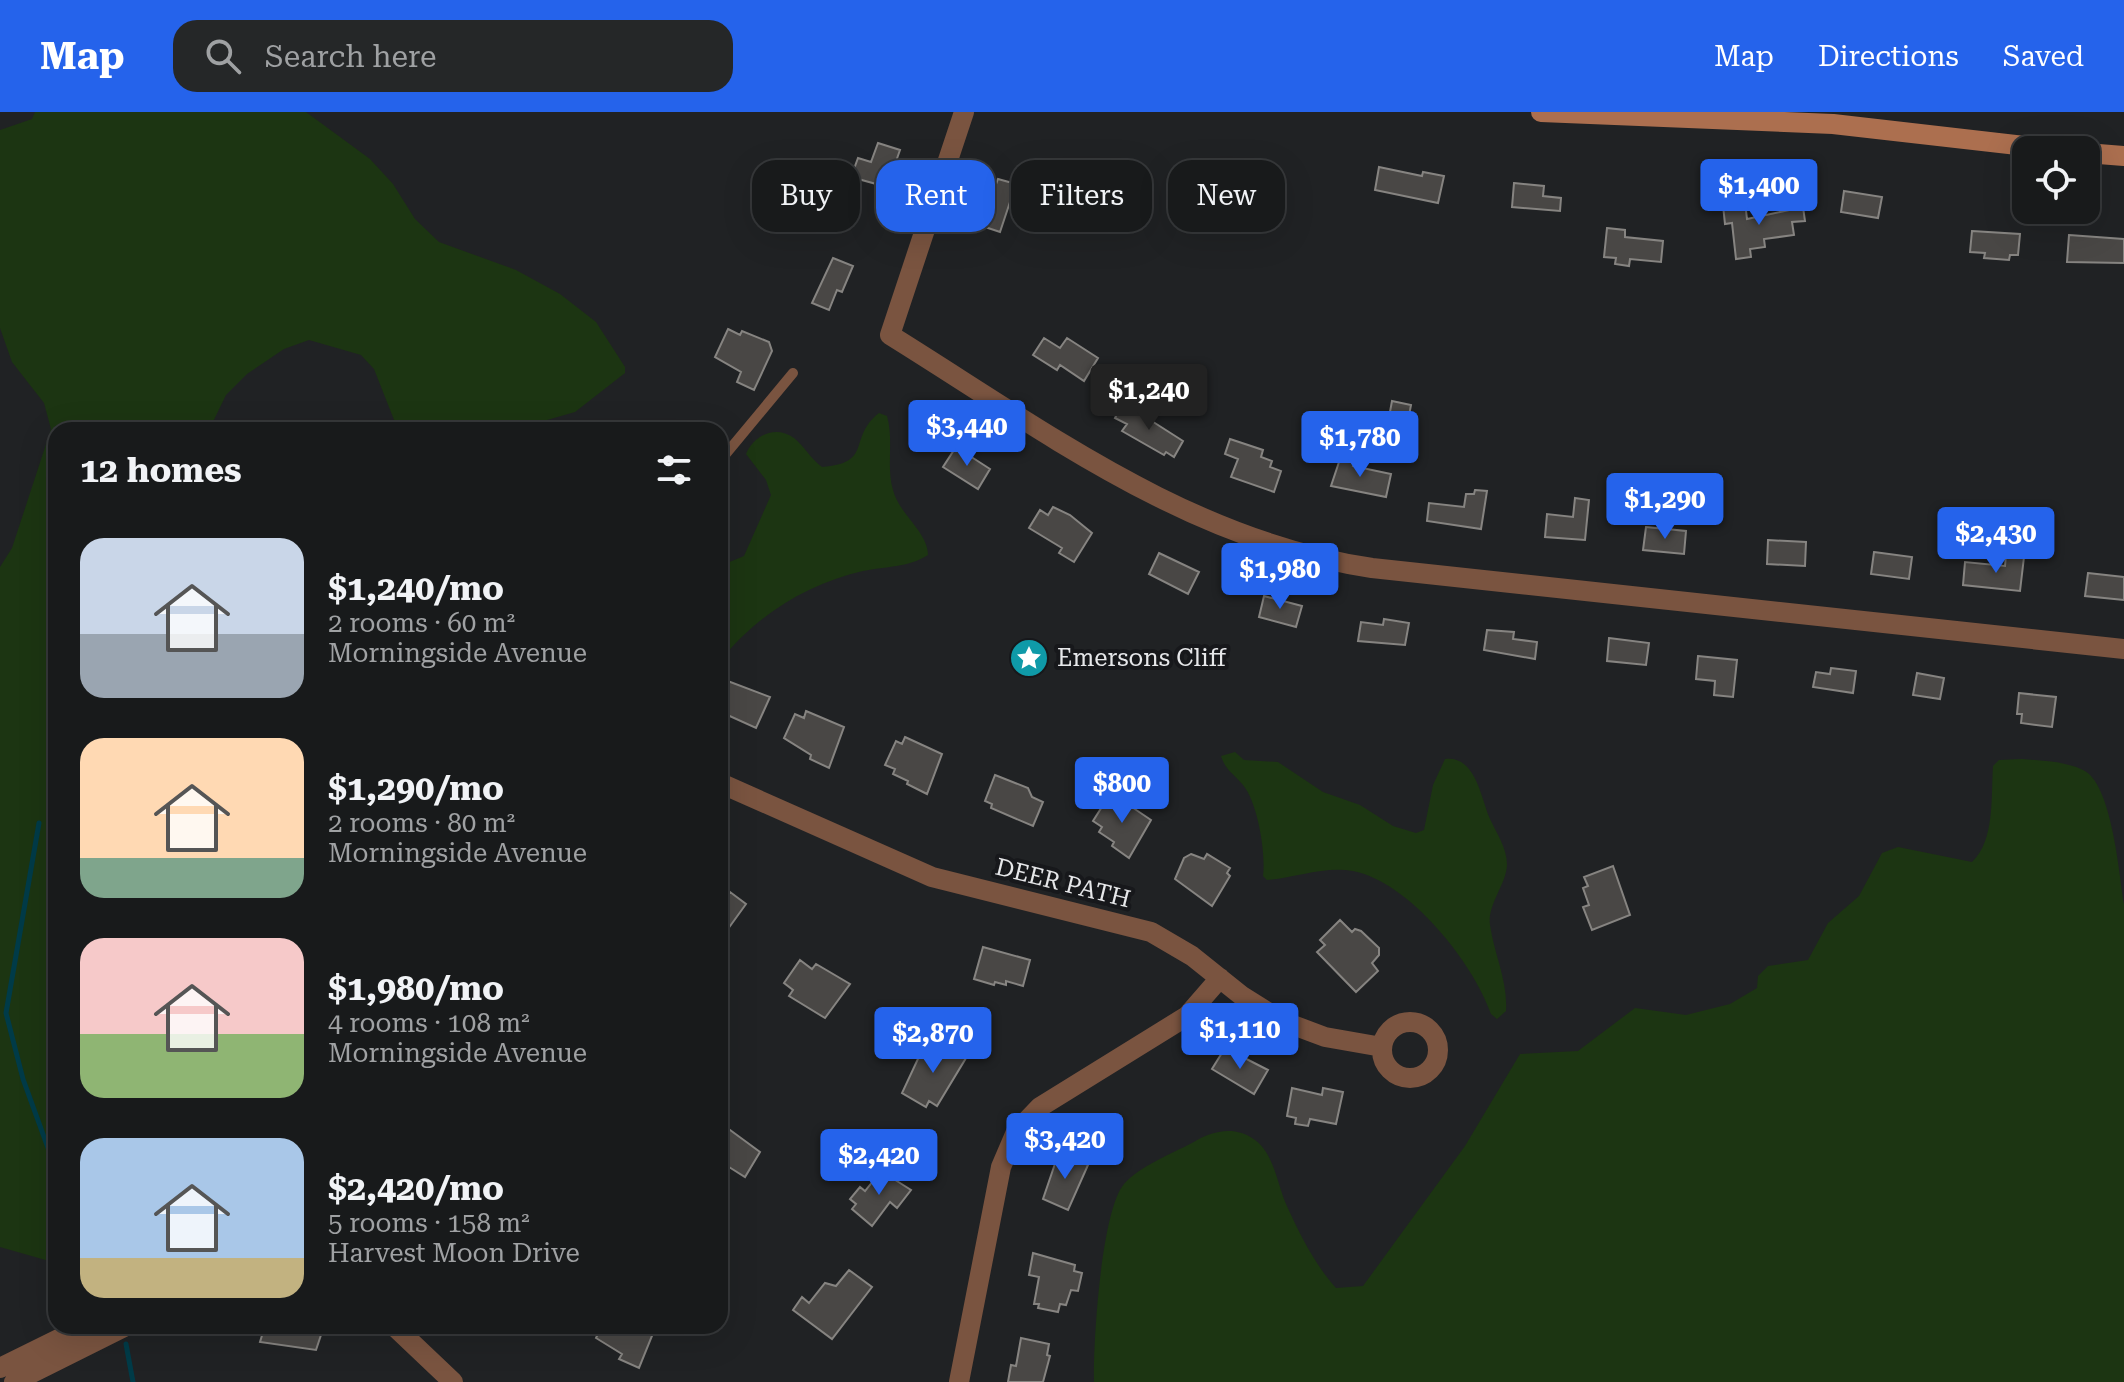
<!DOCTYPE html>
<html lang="en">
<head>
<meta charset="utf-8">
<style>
	body { margin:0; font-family:"Roboto Serif",serif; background:#252728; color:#f1f3f6; height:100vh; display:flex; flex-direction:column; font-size:30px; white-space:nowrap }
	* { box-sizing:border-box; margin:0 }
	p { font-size:26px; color:#9fa1a3 }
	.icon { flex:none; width:44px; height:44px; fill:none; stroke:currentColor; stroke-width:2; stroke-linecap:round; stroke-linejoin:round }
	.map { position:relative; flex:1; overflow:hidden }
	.drawer { position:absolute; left:48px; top:310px; width:680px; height:912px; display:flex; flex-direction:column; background:#181a1b; border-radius:24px; box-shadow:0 8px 32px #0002,0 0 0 2px #36383a }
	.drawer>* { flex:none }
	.hud { position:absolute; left:752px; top:48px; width:760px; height:72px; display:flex; gap:16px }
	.buttons { position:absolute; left:2012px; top:24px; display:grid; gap:16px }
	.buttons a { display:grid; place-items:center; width:88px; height:88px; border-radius:16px; background:#181a1b; box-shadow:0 8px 32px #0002,0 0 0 2px #36383a; font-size:40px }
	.price { position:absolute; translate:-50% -68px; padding:0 18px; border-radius:8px; background:#2563eb; color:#fff; font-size:26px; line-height:52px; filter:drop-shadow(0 2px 4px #0008) }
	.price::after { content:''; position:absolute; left:50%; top:48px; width:24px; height:18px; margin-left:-12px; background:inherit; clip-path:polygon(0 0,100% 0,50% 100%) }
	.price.selected { background:#222; color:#fff }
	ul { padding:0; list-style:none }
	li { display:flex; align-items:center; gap:24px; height:200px; padding:0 32px }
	li span { display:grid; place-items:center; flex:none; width:224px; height:160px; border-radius:24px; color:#555 }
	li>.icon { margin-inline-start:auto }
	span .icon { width:96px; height:96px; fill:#fffc; stroke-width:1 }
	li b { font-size:34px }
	h2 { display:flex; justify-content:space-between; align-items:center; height:96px; padding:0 32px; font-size:34px }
	.chip { padding:0 28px; border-radius:24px; background:#181a1b; box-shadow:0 8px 32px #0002,0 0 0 2px #36383a; font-size:28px; line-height:72px }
	.chip.selected { background:#2563eb; color:#fff }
	header { display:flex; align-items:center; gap:48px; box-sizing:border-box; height:112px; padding:0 40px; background:#2563eb; color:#fff }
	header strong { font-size:38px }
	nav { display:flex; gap:44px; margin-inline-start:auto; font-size:28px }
	.search { width:560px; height:72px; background:#252728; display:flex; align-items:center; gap:20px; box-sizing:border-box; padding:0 28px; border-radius:24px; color:#9fa1a3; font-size:30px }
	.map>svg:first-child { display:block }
	.green { fill:#1c3512 }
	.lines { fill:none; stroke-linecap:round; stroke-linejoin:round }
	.stream { stroke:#003b48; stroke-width:5 }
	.building { fill:#494745; stroke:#868481; stroke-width:2 }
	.lane { stroke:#7a5440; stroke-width:10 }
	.street { stroke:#7a5440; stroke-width:20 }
	.secondary { stroke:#ac6f4f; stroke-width:20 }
	.labels { text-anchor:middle; stroke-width:8; stroke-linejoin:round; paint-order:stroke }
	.poi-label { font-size:24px; fill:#e6e7e9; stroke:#17181b; text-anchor:start }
	.street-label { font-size:24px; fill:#e6e7e9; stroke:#17181b }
</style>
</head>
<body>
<header>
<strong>Map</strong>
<div class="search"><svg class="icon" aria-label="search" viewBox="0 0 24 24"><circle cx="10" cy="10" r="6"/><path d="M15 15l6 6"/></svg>Search here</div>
<nav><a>Map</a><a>Directions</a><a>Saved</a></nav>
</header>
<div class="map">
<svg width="2124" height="1270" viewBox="0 0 2124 1270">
	<rect width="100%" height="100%" fill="#202224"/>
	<path class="green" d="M 35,0 L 306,0 L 370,47 L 393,72 L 415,107 L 439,130 L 516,158 L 560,182 L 596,210 L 625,255 L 625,261 L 575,300 L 540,310 L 534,318 L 398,318 L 374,257 L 361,243 L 309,228 L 284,237 L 247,262 L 226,283 L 209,318 L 56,318 L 56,1151 L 0,1135 L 0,455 L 12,436 L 51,317 L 44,291 L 12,250 L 0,216 L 0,18 L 32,7 Z
		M 879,301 L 887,304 C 894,328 886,355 893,378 C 899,402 928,420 928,443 C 907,456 887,454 863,459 C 806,472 756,504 720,549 L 720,454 L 744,444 L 771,383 L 766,368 L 746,342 C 753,324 775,312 794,326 C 804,334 811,347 822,355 C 874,351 847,326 879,301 Z
		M 1235,640 L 1244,648 L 1278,650 L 1323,680 L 1360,693 L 1393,714 L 1416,721 L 1424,718 L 1433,673 L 1445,647 C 1476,643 1481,687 1490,707 C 1497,722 1507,736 1507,753 C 1506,773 1487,793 1490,813 C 1494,842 1508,869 1506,899 L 1497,907 L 1491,902 C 1473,850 1409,770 1353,759 C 1324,754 1295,766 1267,768 L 1263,764 C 1266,742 1258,691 1243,673 C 1233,661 1226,659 1221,644 Z
		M 2022,647 C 2042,649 2065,649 2083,658 C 2112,671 2119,762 2124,792 L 2124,1270 L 1094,1270 C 1093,1232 1101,1099 1124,1072 C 1140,1054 1171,1042 1192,1031 C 1212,1019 1234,1013 1255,1028 C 1274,1042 1277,1071 1286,1092 C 1299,1121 1315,1153 1336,1176 L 1363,1174 L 1465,1034 L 1520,942 L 1578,939 L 1635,896 L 1686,903 L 1730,892 L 1757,876 L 1758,864 L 1768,854 L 1808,848 L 1828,811 L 1859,784 L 1882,741 L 1898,735 L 1972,750 C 1995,729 1991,684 1993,654 L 1999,648 Z"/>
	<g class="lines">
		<path class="stream" d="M 39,711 L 6,901 L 23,967 L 56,1058
			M 126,1232 L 133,1270"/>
	</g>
	<path class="building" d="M 878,31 L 900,38 L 887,75 L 851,65 L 858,46 L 871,50 Z
		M 1379,55 L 1422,64 L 1423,60 L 1444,64 L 1438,91 L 1375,78 Z
		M 998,67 L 1016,72 L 1000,120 L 976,112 L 984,72 L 995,75 Z
		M 1514,71 L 1544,74 L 1543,84 L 1561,86 L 1560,99 L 1512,95 Z
		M 1844,79 L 1882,85 L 1878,106 L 1841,100 Z
		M 1745,90 L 1747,107 L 1803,95 L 1805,109 L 1792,110 L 1794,123 L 1764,127 L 1765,135 L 1750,137 L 1751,145 L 1736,147 L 1732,111 L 1725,112 L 1723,93 Z
		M 1607,116 L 1625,118 L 1625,125 L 1663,129 L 1661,150 L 1630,147 L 1629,154 L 1615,152 L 1616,146 L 1604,145 Z
		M 1972,119 L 2020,122 L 2018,143 L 2010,143 L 2009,148 L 1984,146 L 1985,141 L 1970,140 Z
		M 2069,123 L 2124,127 L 2124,151 L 2067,150 Z
		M 833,146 L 853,154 L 842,180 L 837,178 L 829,198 L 812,191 Z
		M 728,217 L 740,223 L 742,219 L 769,230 L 772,239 L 754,278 L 737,270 L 741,260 L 715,245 Z
		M 1044,226 L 1060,236 L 1067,226 L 1098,246 L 1084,269 L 1060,253 L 1057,258 L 1033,243 Z
		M 1392,289 L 1411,293 L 1406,319 L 1387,316 Z
		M 1121,294 L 1135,302 L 1136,299 L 1183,329 L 1174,345 L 1166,340 L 1164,343 L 1122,319 L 1127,312 L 1115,306 Z
		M 1230,327 L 1263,338 L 1261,345 L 1272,349 L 1270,355 L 1281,359 L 1274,380 L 1231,365 L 1238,347 L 1225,342 Z
		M 956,335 L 990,357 L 978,377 L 943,355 Z
		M 1341,344 L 1355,346 L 1353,354 L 1391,362 L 1386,385 L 1331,374 Z
		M 1475,378 L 1487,379 L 1481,417 L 1427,409 L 1429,391 L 1464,395 L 1466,382 L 1474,382 Z
		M 1575,386 L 1589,388 L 1585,428 L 1545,425 L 1547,402 L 1573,405 Z
		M 1053,395 L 1070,403 L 1092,421 L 1074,450 L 1059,441 L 1062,436 L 1029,416 L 1040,398 L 1048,403 Z
		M 1646,415 L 1686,419 L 1684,442 L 1643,438 Z
		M 1768,428 L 1806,430 L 1805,454 L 1767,452 Z
		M 1874,440 L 1912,445 L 1909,467 L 1871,462 Z
		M 1159,441 L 1199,460 L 1188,482 L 1149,462 Z
		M 2006,443 L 2024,445 L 2020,479 L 1963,473 L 1965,450 L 2005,454 Z
		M 2088,461 L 2124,465 L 2124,488 L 2085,484 Z
		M 1264,484 L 1302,494 L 1296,515 L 1259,505 Z
		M 1384,507 L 1409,511 L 1405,533 L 1358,529 L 1361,510 L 1383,513 Z
		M 1487,518 L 1514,520 L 1513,527 L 1537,530 L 1535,547 L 1484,538 Z
		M 1609,526 L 1649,531 L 1646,553 L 1607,549 Z
		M 1698,544 L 1737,548 L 1733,585 L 1714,583 L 1715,569 L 1696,567 Z
		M 1831,556 L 1856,559 L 1853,581 L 1813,575 L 1816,560 L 1830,562 Z
		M 1917,561 L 1944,566 L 1940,587 L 1913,583 Z
		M 725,568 L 770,585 L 756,616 L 723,601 L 720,579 Z
		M 2019,581 L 2056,585 L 2052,615 L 2021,611 L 2022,602 L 2017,602 Z
		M 806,599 L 844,615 L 829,656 L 810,647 L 811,643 L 784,626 L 795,602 L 804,606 Z
		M 905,625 L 942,642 L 927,682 L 907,672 L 908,669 L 893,662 L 895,657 L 885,653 L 896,629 L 902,632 Z
		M 995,663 L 1028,676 L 1032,685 L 1043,690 L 1033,714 L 991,696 L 992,692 L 985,689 Z
		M 1117,685 L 1151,708 L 1129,746 L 1112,734 L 1114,730 L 1099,720 L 1102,715 L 1093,709 L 1107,687 L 1113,691 Z
		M 1191,742 L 1204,747 L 1207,742 L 1230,756 L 1227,761 L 1230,764 L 1212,794 L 1175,767 L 1184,746 Z
		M 1613,754 L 1630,803 L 1592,818 L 1583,795 L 1589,793 L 1583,776 L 1588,774 L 1584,765 Z
		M 730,780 L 746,792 L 720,828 L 720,794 Z
		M 1340,808 L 1352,820 L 1355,817 L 1361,819 L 1379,836 L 1379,843 L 1372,851 L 1378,859 L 1356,880 L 1317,840 L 1325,833 L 1320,828 Z
		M 983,835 L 1030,848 L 1023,874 L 1006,869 L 1006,873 L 995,870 L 994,873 L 974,867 Z
		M 800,848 L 812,857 L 816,852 L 850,872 L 825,906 L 789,884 L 793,878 L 784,871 Z
		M 938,930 L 966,946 L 937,994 L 929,989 L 926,995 L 902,981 L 924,934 L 933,939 Z
		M 1225,936 L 1268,958 L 1254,982 L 1212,957 Z
		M 1292,976 L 1322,983 L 1323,976 L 1343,980 L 1336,1012 L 1310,1007 L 1308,1014 L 1295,1012 L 1296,1006 L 1287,1004 Z
		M 726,1015 L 760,1040 L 745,1065 L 729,1055 L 720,1068 L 720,1025 Z
		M 1059,1040 L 1088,1053 L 1068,1098 L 1043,1087 Z
		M 881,1059 L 911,1078 L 897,1096 L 890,1090 L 872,1114 L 852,1097 L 856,1092 L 850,1087 L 860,1075 L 865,1079 Z
		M 1033,1141 L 1075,1153 L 1074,1159 L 1082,1161 L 1078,1179 L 1071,1178 L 1066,1193 L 1060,1192 L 1058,1200 L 1038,1196 L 1039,1192 L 1034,1192 L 1039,1165 L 1029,1163 Z
		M 849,1158 L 872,1175 L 832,1227 L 793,1198 L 802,1185 L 809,1191 L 825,1171 L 836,1174 Z
		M 270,1214 L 324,1214 L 316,1238 L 260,1230 L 264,1217 L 269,1218 Z
		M 602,1214 L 656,1214 L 639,1256 L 619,1247 L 622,1242 L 596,1226 Z
		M 1021,1226 L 1049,1232 L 1047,1243 L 1050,1244 L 1043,1270 L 1008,1270 L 1011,1253 L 1016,1254 Z"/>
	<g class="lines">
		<path class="lane" d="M 720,349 L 793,261"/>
		<path class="street" d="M 964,0 L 890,223 C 1043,318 1190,429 1372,456 L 2124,537
			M 720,377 L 720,385
			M 720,671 L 932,765 L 1151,820 L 1192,844 L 1242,884 L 1282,909 L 1325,925 L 1382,935
			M1382 938a28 28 0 1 1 56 0a28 28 0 1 1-56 0Z
			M 394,1214 L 453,1270
			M 0,1256 L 85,1214
			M 14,1270 L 126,1214
			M 959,1270 L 1001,1055 L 1016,1020 L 1040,995 L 1187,904 L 1220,866"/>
		<path class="secondary" d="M 1541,0 L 1833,12 L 2060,38
			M 2086,41 L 2124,44"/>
	</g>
	<defs>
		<symbol id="sight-disc" viewBox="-11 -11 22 22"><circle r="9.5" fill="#0f9aa8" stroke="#17181b"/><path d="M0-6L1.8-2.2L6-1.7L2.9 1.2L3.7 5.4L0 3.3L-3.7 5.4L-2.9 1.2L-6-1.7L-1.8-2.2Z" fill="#fff"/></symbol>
	</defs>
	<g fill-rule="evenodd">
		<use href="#sight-disc" x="1007" y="524" width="44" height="44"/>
	</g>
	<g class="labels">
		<g class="poi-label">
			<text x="1057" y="554">Emersons Cliff</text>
		</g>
		<g class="street-label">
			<text transform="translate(1063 771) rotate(14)" y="8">DEER PATH</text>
		</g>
	</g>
</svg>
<div class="buttons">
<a><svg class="icon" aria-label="locate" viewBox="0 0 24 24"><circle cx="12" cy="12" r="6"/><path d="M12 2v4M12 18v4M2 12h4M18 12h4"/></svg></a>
</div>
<b class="price" style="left:1759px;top:115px">$1,400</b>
<b class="price selected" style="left:1149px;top:320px">$1,240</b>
<b class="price" style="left:967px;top:356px">$3,440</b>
<b class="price" style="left:1360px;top:367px">$1,780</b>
<b class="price" style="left:1665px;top:429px">$1,290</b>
<b class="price" style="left:1996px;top:463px">$2,430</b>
<b class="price" style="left:1280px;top:499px">$1,980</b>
<b class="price" style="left:1122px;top:713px">$800</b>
<b class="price" style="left:1240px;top:959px">$1,110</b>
<b class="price" style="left:933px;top:963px">$2,870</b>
<b class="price" style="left:1065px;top:1069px">$3,420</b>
<b class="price" style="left:879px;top:1085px">$2,420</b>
<div class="hud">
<a class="chip">Buy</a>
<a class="chip selected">Rent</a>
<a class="chip">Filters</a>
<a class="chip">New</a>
</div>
<section class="drawer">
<h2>12 homes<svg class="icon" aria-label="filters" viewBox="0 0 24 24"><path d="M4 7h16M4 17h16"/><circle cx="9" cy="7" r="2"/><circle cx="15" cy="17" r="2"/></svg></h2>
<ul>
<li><span style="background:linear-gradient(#c9d6e8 60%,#9aa5b1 0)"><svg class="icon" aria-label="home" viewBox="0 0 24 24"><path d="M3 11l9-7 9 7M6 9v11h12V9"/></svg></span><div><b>$1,240/mo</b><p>2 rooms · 60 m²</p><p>Morningside Avenue</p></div></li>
<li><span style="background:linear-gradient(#ffd9b3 75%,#7fa58c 0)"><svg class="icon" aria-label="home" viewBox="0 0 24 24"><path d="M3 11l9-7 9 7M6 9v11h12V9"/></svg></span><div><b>$1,290/mo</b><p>2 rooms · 80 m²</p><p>Morningside Avenue</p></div></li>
<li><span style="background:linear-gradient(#f6c9c9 60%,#8fb573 0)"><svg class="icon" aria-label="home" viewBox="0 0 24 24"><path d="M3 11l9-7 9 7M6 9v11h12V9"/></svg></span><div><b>$1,980/mo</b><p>4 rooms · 108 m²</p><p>Morningside Avenue</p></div></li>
<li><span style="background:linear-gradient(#a9c7e8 75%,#c2b280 0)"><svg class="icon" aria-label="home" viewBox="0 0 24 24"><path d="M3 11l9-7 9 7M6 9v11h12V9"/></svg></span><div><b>$2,420/mo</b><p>5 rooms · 158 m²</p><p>Harvest Moon Drive</p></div></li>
</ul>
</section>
</div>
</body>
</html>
